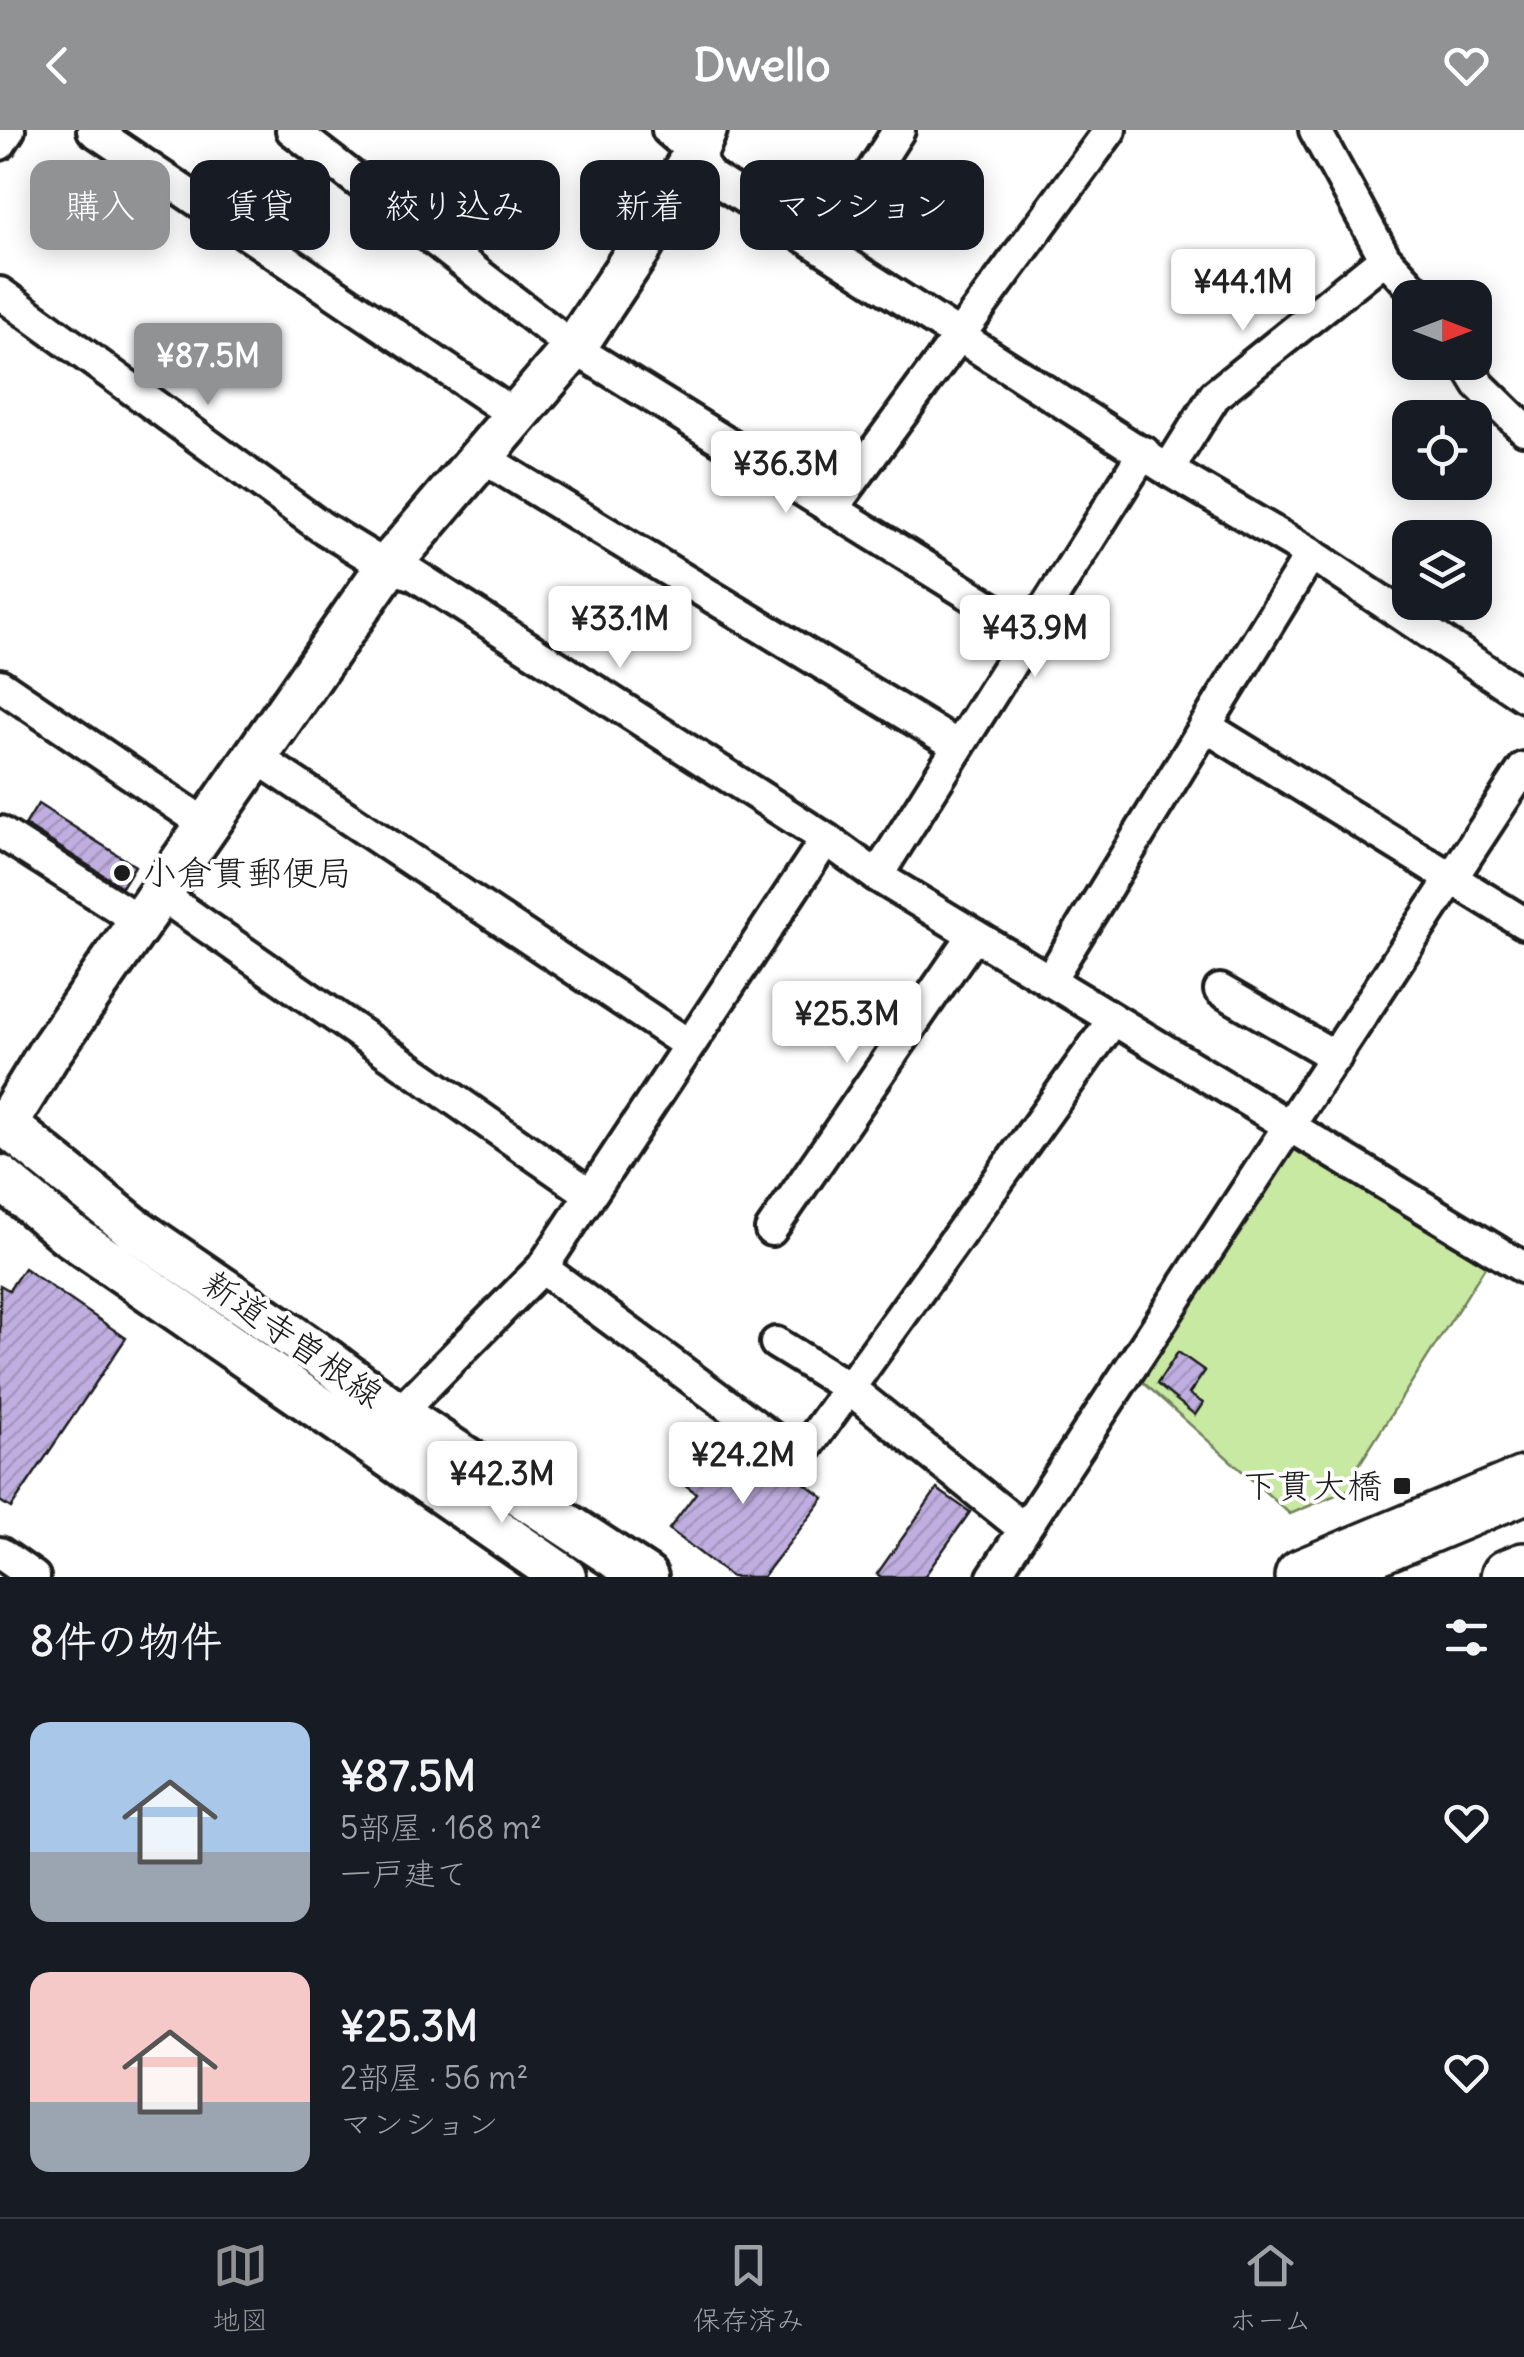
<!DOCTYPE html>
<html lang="ja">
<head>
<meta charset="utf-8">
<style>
	body { margin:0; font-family:Delius,"Klee One",sans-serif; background:#20242c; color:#f1f3f6; height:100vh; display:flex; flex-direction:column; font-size:38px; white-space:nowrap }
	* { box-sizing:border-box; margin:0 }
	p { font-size:32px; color:#9ea1a6 }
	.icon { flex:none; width:55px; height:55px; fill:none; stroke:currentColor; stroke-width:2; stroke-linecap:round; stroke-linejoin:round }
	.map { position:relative; height:1447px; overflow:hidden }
	.drawer { display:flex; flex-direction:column; background:#171b24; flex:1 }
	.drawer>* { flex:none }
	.banner { position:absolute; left:30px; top:30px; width:1000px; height:90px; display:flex; gap:20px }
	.needle { width:65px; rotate:90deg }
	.tools { position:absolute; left:1392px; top:150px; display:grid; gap:20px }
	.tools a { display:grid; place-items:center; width:100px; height:100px; border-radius:20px; background:#171b24; box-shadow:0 5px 25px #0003; font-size:50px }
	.price { position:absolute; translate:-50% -85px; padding:0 22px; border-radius:10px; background:#fff; color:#222; font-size:32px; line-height:65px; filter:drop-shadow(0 2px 5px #0008) }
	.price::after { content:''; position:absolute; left:50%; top:60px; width:30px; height:22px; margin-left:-15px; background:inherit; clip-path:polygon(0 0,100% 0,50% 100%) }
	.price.selected { background:#919294; color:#fff }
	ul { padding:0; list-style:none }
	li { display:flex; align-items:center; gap:30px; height:250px; padding:0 30px }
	li span { display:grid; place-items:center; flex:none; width:280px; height:200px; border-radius:20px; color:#555 }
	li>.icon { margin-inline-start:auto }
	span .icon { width:120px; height:120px; fill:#fffc; stroke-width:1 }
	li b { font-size:42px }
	h2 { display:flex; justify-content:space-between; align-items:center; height:120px; padding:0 30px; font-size:42px }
	.chip { padding:0 35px; border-radius:20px; background:#171b24; box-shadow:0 5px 25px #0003; font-size:35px; line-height:90px }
	.chip.selected { background:#919294; color:#fff }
	header { display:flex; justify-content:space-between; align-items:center; height:130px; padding:0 30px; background:#919294; color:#fff; font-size:45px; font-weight:700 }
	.tabs { display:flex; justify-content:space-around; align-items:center; height:140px; border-top:2px solid #363941; background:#171b24; font-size:28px; color:#9ea1a6 }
	.tabs a { display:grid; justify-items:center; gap:5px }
	.tabs .selected { color:#919294 }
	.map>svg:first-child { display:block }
	.green { fill:#c8e9a2; stroke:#72825f; stroke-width:2.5 }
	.building { fill:url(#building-hatch); stroke:#1c1c1c; stroke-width:2.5 }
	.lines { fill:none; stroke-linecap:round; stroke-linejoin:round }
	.street-casing { stroke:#1c1c1c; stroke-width:38 }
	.secondary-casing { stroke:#1c1c1c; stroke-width:50 }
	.highway-casing { stroke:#1c1c1c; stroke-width:62 }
	.street { stroke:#fff; stroke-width:30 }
	.secondary { stroke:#fff; stroke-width:42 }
	.highway { stroke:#fff; stroke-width:55 }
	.poi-dot { fill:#1c1c1c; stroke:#fff; stroke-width:4 }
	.labels { text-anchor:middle; stroke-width:8; stroke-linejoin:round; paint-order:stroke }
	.poi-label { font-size:35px; fill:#1c1c1c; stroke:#fff; text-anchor:start }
	.street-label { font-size:35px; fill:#1c1c1c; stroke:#fff }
</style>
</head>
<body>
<header><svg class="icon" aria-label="back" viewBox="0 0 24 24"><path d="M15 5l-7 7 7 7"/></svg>Dwello<svg class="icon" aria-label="heart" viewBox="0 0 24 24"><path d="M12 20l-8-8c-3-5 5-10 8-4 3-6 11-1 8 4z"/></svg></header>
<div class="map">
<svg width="1524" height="1447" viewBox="0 0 1524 1447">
	<defs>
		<pattern id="building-hatch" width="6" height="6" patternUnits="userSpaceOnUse" patternTransform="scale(2.5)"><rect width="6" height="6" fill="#bfaedf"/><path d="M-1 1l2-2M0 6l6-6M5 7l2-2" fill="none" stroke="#a495bf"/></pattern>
	</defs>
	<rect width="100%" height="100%" fill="#fff"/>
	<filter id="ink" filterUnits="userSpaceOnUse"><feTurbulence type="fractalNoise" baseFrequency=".01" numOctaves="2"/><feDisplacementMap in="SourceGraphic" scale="20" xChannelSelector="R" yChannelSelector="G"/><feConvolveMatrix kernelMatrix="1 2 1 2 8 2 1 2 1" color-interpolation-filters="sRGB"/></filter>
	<g filter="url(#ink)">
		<path class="green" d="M 1289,1013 L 1487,1134 L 1357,1338 L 1372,1350 L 1290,1384 L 1136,1246 Z"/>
		<path class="building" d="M 38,674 L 135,736 L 122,757 L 25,695 Z
			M 24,1138 L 126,1208 L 11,1378 L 0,1371 L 0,1155 L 9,1160 Z
			M 1178,1222 L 1205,1241 L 1189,1264 L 1203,1273 L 1195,1285 L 1157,1254 Z
			M 729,1295 L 824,1368 L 763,1447 L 731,1447 L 669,1399 L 696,1363 L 684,1354 Z
			M 937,1359 L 970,1382 L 924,1447 L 881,1447 L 877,1444 Z"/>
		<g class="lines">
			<defs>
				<path id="street" d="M 93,0 L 516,286
					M 292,0 L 574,218 L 1030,502
					M 668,0 L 695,23 L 710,46 L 1168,340 L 1311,424 L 1524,566
					M 1315,0 L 1385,128 L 1422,168
					M 0,14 L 9,0
					M 824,116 L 899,0
					M 0,163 L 320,396 L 387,437 L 413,444 L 826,709 L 877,746 L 1524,1138
					M 1465,232 L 1479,255 L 1524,299
					M 480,326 L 958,616
					M 1168,340 L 1215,265 L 1385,128
					M 832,379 L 1110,0
					M 0,555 L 208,696
					M 1205,596 L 1524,793
					M 256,627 L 689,915
					M 0,702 L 141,792
					M 877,746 L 1144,322
					M 160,764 L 590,1064
					M 1049,851 L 1311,424
					M 1220,860 L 1336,927
					M 771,1100 L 973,806
					M 542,1138 L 799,1328 L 1113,890
					M 776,1213 L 849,1258 L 1024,1399
					M 398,1284 L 542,1138 L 826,709
					M 0,1423 L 34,1447
					M 993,1447 L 1524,638"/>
				<path id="secondary" d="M 0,990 L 132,1097 L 326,1230 L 398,1284 L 646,1447
					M 5,995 L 49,923 L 387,437 L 574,218 L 640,118 L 695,23 L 705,0
					M 0,1047 L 67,1103 L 564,1447"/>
				<path id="highway" d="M 1303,1447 L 1524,1355
					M 1509,1447 L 1524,1441"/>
			</defs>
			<use href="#street" class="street-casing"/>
			<use href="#secondary" class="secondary-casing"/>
			<use href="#highway" class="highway-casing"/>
			<use href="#street" class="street"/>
			<use href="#secondary" class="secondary"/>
			<use href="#highway" class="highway"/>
		</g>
	</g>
	<g class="poi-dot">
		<circle cx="122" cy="743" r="10"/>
		<rect x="1392" y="1346" width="20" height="20" rx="5"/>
	</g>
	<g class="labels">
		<g class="poi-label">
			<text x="142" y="755">小倉貫郵便局</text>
			<text x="1382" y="1368" text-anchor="end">下貫大橋</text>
		</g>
		<g class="street-label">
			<text transform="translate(293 1209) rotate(35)" y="12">新道寺曽根線</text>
		</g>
	</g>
</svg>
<div class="tools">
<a><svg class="needle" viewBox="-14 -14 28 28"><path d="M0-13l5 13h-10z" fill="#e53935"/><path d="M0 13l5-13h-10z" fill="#9ea1a6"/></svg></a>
<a><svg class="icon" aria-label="locate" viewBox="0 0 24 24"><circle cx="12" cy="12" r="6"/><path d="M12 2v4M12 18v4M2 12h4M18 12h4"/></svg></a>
<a><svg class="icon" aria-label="layers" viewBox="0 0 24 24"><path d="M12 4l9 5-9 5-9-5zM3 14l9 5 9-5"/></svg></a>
</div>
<b class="price" style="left:1243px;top:204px">¥44.1M</b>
<b class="price selected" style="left:208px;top:278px">¥87.5M</b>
<b class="price" style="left:786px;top:386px">¥36.3M</b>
<b class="price" style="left:620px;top:541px">¥33.1M</b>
<b class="price" style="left:1035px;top:550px">¥43.9M</b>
<b class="price" style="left:847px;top:936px">¥25.3M</b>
<b class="price" style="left:743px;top:1377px">¥24.2M</b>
<b class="price" style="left:502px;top:1396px">¥42.3M</b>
<div class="banner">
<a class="chip selected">購入</a>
<a class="chip">賃貸</a>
<a class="chip">絞り込み</a>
<a class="chip">新着</a>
<a class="chip">マンション</a>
</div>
</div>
<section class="drawer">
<h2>8件の物件<svg class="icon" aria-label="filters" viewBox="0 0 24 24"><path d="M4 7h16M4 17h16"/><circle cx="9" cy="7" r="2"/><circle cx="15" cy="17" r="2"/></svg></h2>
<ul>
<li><span style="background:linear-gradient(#a9c7e8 65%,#9aa5b1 0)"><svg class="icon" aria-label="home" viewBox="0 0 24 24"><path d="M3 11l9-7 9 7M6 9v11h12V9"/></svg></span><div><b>¥87.5M</b><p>5部屋 · 168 m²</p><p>一戸建て</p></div><svg class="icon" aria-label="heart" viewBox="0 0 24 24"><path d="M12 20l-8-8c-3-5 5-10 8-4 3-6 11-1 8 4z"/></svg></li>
<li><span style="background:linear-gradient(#f6c9c9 65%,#9aa5b1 0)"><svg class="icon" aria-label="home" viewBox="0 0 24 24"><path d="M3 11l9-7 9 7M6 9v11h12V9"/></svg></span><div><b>¥25.3M</b><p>2部屋 · 56 m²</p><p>マンション</p></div><svg class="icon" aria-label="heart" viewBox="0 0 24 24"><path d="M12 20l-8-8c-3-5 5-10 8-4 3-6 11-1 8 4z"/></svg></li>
</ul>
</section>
<nav class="tabs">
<a class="selected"><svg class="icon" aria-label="map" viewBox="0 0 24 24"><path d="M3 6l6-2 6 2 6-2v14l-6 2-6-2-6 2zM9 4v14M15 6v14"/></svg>地図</a>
<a><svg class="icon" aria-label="saved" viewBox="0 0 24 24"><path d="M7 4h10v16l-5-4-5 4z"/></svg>保存済み</a>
<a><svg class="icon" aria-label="home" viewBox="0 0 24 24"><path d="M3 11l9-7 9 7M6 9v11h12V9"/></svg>ホーム</a>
</nav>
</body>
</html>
